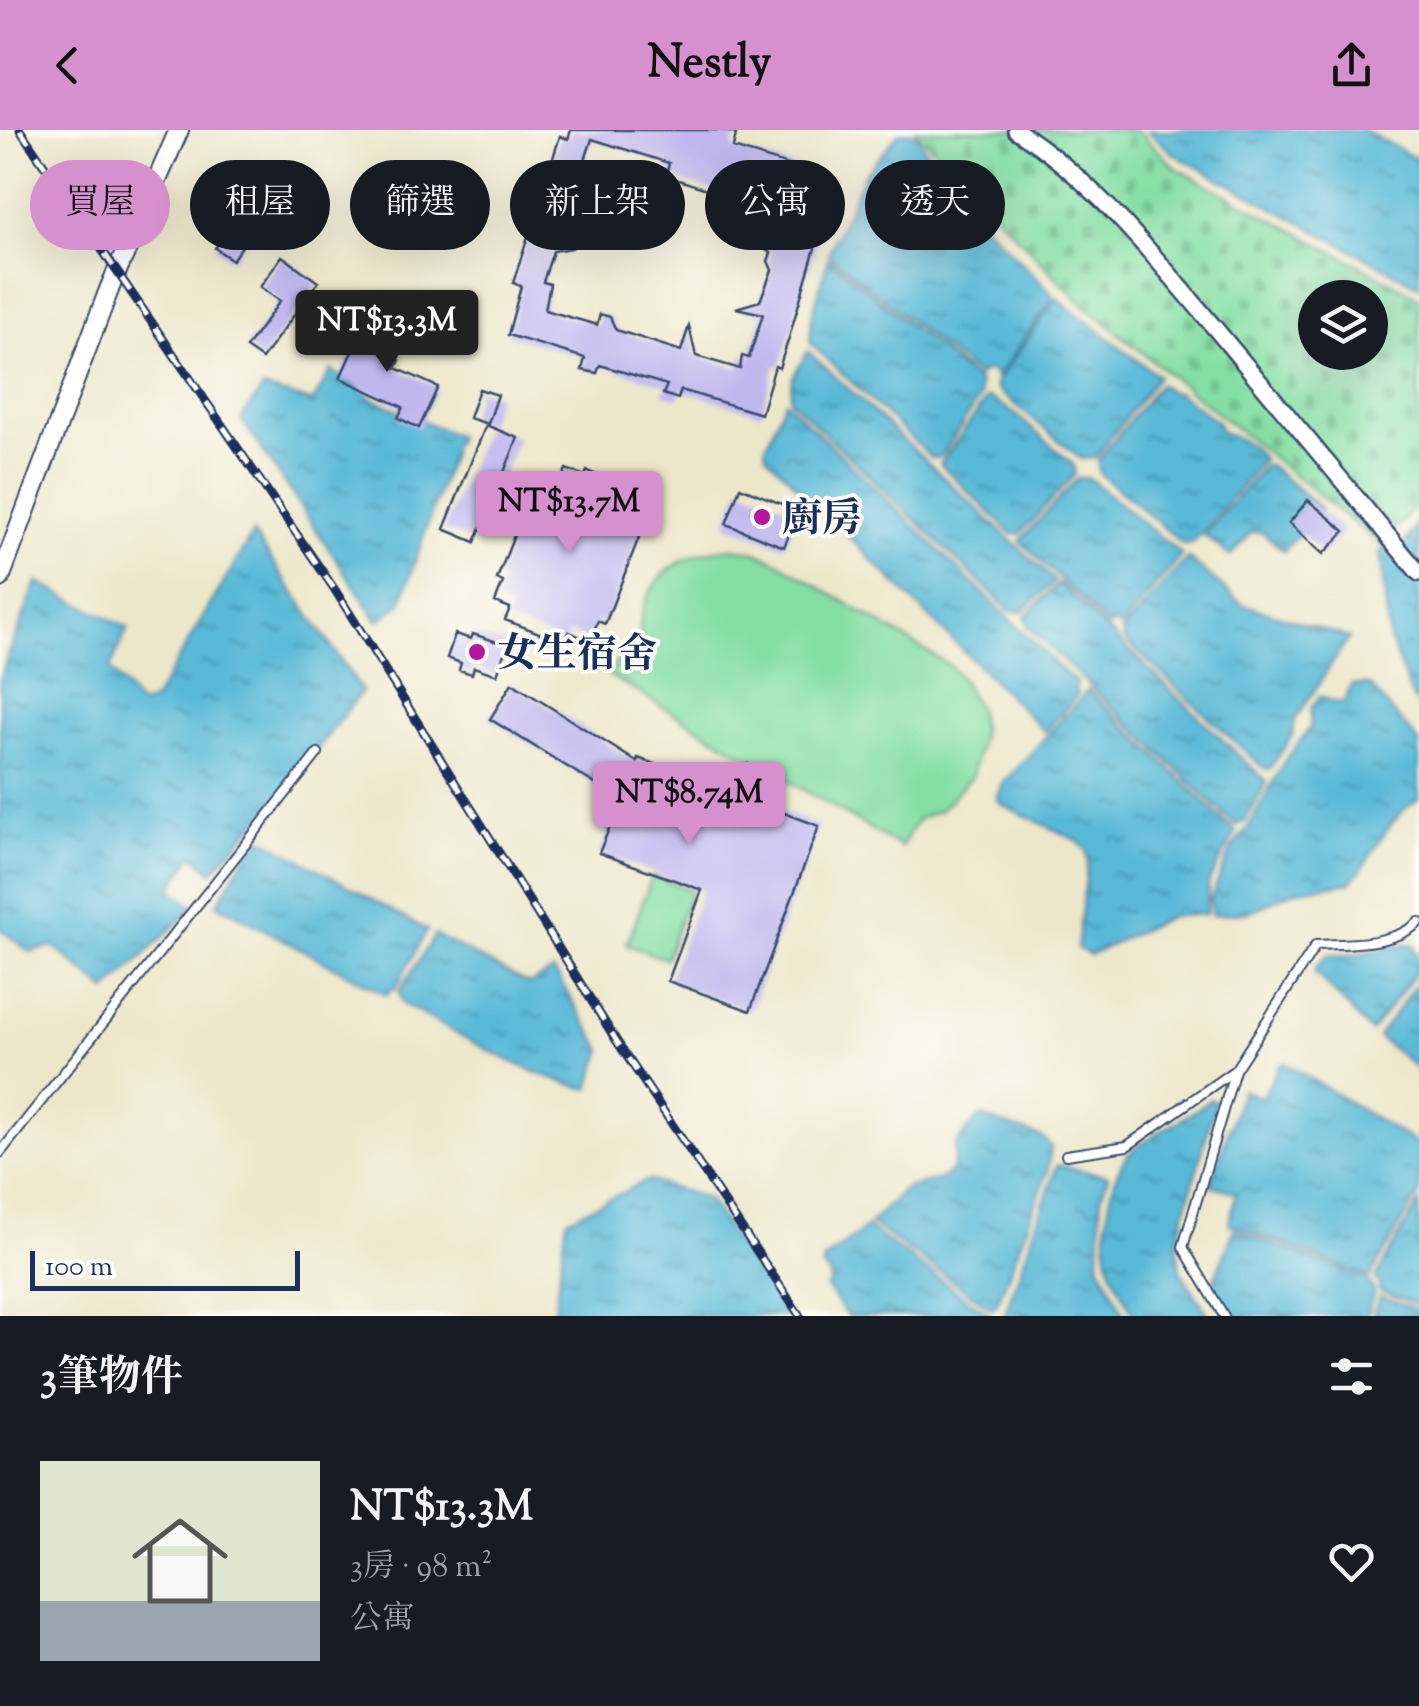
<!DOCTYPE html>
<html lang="zh-TW">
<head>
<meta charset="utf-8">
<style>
	body { margin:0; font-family:"Sorts Mill Goudy","Noto Serif TC",serif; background:#20242c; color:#f1f3f6; height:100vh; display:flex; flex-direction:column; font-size:38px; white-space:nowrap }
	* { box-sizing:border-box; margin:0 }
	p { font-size:32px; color:#9ea1a6 }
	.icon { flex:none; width:55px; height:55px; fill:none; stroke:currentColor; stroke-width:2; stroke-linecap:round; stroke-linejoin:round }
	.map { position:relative; height:1186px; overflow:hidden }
	.side { display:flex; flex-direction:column; background:#171b24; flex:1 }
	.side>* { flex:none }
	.top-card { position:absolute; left:30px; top:30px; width:1360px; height:90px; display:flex; gap:20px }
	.fabs { position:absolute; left:1298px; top:150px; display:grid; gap:20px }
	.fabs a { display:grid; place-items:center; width:90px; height:90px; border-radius:50%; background:#171b24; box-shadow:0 10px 40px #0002; font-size:50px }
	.scale { position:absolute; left:30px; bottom:25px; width:270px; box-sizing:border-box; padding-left:10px; border:5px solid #1b2f5e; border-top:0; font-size:28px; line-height:35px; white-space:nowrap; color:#1b2f5e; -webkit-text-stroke:8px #fdfcf7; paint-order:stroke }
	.price { position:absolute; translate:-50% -85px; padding:0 22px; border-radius:10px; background:#d690ce; color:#111; font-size:32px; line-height:65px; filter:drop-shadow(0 2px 5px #0008) }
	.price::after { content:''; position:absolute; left:50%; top:60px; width:30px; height:22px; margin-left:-15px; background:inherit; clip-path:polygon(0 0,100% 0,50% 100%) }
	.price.selected { background:#222; color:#fff }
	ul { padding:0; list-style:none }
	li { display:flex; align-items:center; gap:30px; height:250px; padding:0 40px }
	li+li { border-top:2px solid #363941 }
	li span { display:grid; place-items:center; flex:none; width:280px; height:200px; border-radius:0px; color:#555 }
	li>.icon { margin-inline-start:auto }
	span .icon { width:120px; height:120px; fill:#fffc; stroke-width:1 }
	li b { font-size:42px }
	h2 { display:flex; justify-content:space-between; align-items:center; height:120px; padding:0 40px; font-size:42px }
	.chip { padding:0 35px; border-radius:45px; background:#171b24; box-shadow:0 10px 40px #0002; font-size:35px; line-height:90px }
	.chip.selected { background:#d690ce; color:#111 }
	header { display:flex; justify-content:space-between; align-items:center; height:130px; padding:0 40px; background:#d690ce; color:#111; font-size:45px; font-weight:800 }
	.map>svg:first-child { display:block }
	.cemetery { fill:url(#cemetery-stones); stroke:#508781; stroke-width:2.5; fill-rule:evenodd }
	.park { fill:#85dfa4; stroke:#508781; stroke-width:2.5 }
	.water { fill:url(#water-ripples); stroke:#3a749a; stroke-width:2.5 }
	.building { fill:#bfb7ee; fill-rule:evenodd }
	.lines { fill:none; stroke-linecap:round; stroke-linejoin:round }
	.service-casing { stroke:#3a4b6e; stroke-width:12 }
	.minor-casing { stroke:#3a4b6e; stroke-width:20 }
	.tertiary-casing { stroke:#3a4b6e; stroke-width:22 }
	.service { stroke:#fff; stroke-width:8 }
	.minor { stroke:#fff; stroke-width:15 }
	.tertiary { stroke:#fff; stroke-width:18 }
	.rail-casing { stroke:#1b2f5e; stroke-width:9 }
	.rail { stroke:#fdfcf7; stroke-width:5; stroke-dasharray:15; stroke-linecap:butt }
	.poi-dot { fill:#b5179e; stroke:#fdfcf7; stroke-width:4 }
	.labels { text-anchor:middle; stroke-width:8; stroke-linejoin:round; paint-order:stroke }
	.poi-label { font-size:40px; font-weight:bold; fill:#1b2f5e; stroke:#fdfcf7; text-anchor:start }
</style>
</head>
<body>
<header><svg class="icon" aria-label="back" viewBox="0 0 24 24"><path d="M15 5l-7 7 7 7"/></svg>Nestly<svg class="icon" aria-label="share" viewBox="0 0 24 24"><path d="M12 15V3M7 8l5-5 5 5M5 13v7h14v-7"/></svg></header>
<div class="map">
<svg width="1419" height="1186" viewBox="0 0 1419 1186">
	<defs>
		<pattern id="cemetery-stones" width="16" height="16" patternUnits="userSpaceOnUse" patternTransform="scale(2.5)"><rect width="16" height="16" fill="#85dfa4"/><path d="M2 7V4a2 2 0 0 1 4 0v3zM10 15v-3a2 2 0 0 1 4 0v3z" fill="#72c090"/></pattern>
		<pattern id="water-ripples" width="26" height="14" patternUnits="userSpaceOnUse" patternTransform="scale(2.5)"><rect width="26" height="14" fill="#58b9d7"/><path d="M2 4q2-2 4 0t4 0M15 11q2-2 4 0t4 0" fill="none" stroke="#4897b2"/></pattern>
	</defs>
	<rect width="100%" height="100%" fill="#fdfcf7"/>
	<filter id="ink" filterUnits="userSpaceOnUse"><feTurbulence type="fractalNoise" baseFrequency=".01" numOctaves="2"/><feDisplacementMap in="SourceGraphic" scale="20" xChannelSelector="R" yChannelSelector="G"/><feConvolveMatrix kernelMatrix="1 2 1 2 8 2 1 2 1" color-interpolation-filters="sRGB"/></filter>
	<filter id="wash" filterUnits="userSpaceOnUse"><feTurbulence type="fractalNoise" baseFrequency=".0048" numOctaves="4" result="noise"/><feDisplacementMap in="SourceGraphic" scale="40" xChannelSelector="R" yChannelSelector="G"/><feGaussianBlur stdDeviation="2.25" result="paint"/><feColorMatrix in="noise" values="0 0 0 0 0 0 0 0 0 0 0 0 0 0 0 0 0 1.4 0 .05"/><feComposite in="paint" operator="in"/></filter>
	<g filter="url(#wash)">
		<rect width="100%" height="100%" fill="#ede7c9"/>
		<path class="cemetery" d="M 915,0 L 1137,0 L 1176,38 L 1419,167 L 1419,373 L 1381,415 L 1082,174 ZM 1315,168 L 1370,168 L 1370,222 L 1315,222 Z"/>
		<path class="park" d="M 734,418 L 756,422 L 778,432 L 949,535 L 962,550 L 978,579 L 982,601 L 972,646 L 940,680 L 918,689 L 901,717 L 609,545 L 623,521 L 637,528 C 641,516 639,502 641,488 C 650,440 689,421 734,418 Z
			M 652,746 L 691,760 L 666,829 L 627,815 Z"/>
		<path class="water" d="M 1147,0 L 1363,0 L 1419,30 L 1419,156 L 1175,25 Z
			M 911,2 L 918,6 L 945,56 L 1052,163 L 1052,170 L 996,248 L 992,242 L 986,240 L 978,246 L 828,124 L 864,45 L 899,3 Z
			M 828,128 L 978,251 L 980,267 L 941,327 L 932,328 L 810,213 L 812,186 Z
			M 1057,168 L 1158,246 L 1095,328 L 1081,329 L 996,259 L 995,254 Z
			M 808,221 L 1055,451 L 1022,482 L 1010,481 L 790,270 L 792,249 Z
			M 331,240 L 375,270 L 457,306 L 401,474 L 378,491 L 241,289 L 263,258 L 313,272 Z
			M 1159,254 L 1172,263 L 1177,262 L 1217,292 L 1221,302 C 1236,306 1255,316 1263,330 L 1195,411 L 1188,415 L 1183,414 L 1099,343 L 1098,330 Z
			M 988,267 L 1014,283 L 1074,335 L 1075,344 L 1020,404 L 1012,404 L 940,334 Z
			M 785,271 L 1077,554 L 1074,558 L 1078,564 L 1045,602 L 766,325 L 765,318 Z
			M 1265,335 L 1269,335 L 1320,378 L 1284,421 L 1262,402 L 1252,402 L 1230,426 L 1204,405 Z
			M 1078,348 L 1089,348 L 1182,425 L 1121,497 L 1115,493 L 1109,496 L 1020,411 Z
			M 1419,391 L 1419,443 L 1416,447 L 1419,452 L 1419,576 L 1413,569 L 1389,509 L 1380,422 L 1389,413 L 1398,424 Z
			M 253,403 L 362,561 L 290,655 L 212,742 L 193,725 L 171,759 L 194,777 L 107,861 L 53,816 L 30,822 L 0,799 L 0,547 L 37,452 L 128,498 L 110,539 L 140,575 L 153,571 Z
			M 1188,428 L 1242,474 L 1349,508 L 1295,590 L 1292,606 L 1269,640 L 1263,638 L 1124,509 L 1122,501 Z
			M 1059,453 L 1267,652 L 1245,692 L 1235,695 L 1028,497 L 1025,486 Z
			M 1351,555 L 1369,555 L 1419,612 L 1419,669 C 1387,687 1375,725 1351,752 L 1297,760 L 1249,782 L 1212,785 L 1210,770 L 1232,718 L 1249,696 L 1284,632 L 1310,598 L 1311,578 L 1320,566 L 1333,572 L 1345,572 Z
			M 1088,560 L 1236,702 L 1209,752 L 1206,784 L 1169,787 L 1090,825 L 1077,818 L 1088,731 L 1086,720 L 1078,711 L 1001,674 L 997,668 L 1003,654 Z
			M 264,709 L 427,800 L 395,860 L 389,859 L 387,865 L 217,774 L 255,710 Z
			M 435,805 L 529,854 L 554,841 L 603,920 L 589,959 C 522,944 463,906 403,874 L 399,862 Z
			M 1412,814 L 1419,829 L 1415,843 L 1371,902 L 1314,841 L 1320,832 L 1329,825 L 1351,825 Z
			M 1419,850 L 1419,940 L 1378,907 Z
			M 1285,933 L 1419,1015 L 1419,1064 L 1370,1147 L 1229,1094 L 1236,1063 L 1210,1055 L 1242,960 L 1261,968 L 1280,935 Z
			M 1210,969 L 1216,971 L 1177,1112 L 1180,1140 L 1209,1186 L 1134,1186 C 1126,1169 1112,1148 1108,1130 C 1102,1102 1110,1039 1133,1020 C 1156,1000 1187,990 1210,969 Z
			M 982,987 L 1042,1007 L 1051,1017 L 1048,1041 L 997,1175 L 991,1178 L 870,1093 L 906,1058 L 939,1049 L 952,1041 L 956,1014 L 978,988 Z
			M 1057,1035 L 1108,1046 L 1101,1067 L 1099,1133 L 1125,1186 L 1004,1186 Z
			M 648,1050 L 707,1068 L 787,1186 L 565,1186 L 554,1181 L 567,1089 Z
			M 1419,1072 L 1419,1175 L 1379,1161 L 1379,1154 L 1375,1149 Z
			M 867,1097 L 989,1184 L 989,1186 L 847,1186 L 826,1157 L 831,1152 L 829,1144 L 822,1136 L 825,1129 Z
			M 1234,1100 L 1367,1149 L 1374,1161 L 1367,1186 L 1228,1186 L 1209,1162 Z
			M 1379,1166 L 1419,1180 L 1419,1186 L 1373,1186 Z"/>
		<g id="blocks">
			<path class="building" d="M 571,0 L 722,0 L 736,4 L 733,18 L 835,49 L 788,211 L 779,238 L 775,236 L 761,284 L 681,260 L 678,269 L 663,264 L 667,255 L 600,235 L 597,243 L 582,240 L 585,228 L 508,205 L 521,156 L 513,153 L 560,6 L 568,9 ZM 592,9 L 669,33 L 666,46 L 719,63 L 723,50 L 795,74 L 789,101 L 774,96 L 767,121 L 771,123 L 768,131 L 772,140 L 760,171 L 736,178 L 763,184 L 749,228 L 742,226 L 740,239 L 696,226 L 689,196 L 681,221 L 616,200 L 610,187 L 600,184 L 597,195 L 545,180 L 550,154 L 543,152 L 553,121 L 572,118 L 568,103 L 575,77 L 593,66 L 575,60 Z
				M 234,92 L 251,104 L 232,130 L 215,118 Z
				M 282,126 L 318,152 L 262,229 L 246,218 L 280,171 L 260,157 Z
				M 366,191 L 396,205 L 387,224 L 400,230 L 396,238 L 438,257 L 419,298 L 398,288 L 403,277 L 340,248 Z
				M 479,259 L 498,265 L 488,294 L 469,288 Z
				M 486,295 L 518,308 L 475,412 L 444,399 Z
				M 566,339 L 585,346 L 587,341 L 621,354 L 618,361 L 638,369 L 631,387 L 645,392 L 605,494 L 598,491 L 590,511 L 569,502 L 565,513 L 505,490 L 510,478 L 495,472 L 503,452 L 497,449 L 537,347 L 559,356 Z
				M 740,357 L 799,381 L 784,417 L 726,394 Z
				M 1308,370 L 1345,401 L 1323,424 L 1289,393 Z
				M 455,504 L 471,509 L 473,504 L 507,515 L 497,545 L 474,537 L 472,544 L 459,540 L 461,533 L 447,528 Z
				M 512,553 L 637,632 L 638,628 L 731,663 L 748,634 L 773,648 L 758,673 L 819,696 L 750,881 L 668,851 L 702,760 L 599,723 L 621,670 L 490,589 Z"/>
		</g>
	</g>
	<g filter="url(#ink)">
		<use href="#blocks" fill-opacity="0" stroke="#3a4b6e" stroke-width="2.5"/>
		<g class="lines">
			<defs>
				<path id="service" d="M 0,1023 L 318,623
					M 1066,1025 L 1127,1016 L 1235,940 L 1316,815 C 1348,813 1393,816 1419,792
					M 1224,1186 L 1183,1117 L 1235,940"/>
				<path id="minor" d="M 1016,0 C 1094,50 1155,127 1214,197 C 1283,279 1351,361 1419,443"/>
				<path id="tertiary" d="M 0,448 L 110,157 L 179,0"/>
			</defs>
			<use href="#service" class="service-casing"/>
			<use href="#minor" class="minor-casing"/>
			<use href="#tertiary" class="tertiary-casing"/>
			<use href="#service" class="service"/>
			<use href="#minor" class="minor"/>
			<use href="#tertiary" class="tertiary"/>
			<defs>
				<path id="rail" d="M 20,0 L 335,460 L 616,910 L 800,1186"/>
			</defs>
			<use href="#rail" class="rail-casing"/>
			<use href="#rail" class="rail"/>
		</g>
	</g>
	<g class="poi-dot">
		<circle cx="762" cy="387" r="10"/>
		<circle cx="477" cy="522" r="10"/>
	</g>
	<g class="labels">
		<g class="poi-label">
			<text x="782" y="401">廚房</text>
			<text x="497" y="536">女生宿舍</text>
		</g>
	</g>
</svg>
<div class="fabs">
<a><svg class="icon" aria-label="layers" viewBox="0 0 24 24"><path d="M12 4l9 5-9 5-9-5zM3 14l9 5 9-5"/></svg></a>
</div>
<div class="scale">100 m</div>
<b class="price selected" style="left:387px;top:245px">NT$13.3M</b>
<b class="price" style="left:569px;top:426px">NT$13.7M</b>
<b class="price" style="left:689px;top:717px">NT$8.74M</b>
<div class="top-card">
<a class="chip selected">買屋</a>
<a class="chip">租屋</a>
<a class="chip">篩選</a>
<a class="chip">新上架</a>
<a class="chip">公寓</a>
<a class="chip">透天</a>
</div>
</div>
<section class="side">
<h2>3筆物件<svg class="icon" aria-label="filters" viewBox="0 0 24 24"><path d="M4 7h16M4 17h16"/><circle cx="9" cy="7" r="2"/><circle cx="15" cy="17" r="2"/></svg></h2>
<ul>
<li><span style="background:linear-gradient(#dfe7d0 70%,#9aa5b1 0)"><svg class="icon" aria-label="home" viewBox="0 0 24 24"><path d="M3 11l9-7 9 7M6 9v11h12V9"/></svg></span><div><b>NT$13.3M</b><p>3房 · 98 m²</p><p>公寓</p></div><svg class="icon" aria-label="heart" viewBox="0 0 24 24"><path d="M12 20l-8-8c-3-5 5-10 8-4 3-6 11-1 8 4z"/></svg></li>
</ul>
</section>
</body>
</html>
